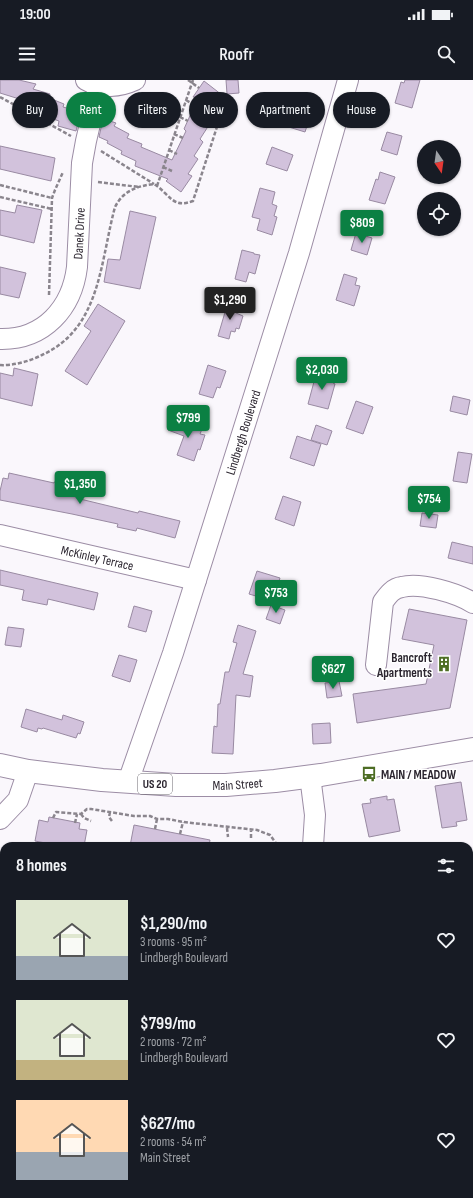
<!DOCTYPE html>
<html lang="en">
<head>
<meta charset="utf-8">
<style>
	body { margin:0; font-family:"Sofia Sans Condensed",sans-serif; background:#20242c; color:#f1f3f6; height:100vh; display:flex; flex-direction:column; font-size:15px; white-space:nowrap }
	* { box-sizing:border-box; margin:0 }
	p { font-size:13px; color:#9ea1a6 }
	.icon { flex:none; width:22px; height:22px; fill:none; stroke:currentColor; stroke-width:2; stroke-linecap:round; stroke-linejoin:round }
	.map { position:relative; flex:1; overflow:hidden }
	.drawer { position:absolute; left:0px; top:762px; width:473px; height:356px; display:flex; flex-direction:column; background:#171b24; border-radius:12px 12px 0 0; box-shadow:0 1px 3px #0004 }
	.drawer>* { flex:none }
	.guide { position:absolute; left:12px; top:12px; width:449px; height:36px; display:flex; gap:8px }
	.needle { width:26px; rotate:167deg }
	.tools { position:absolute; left:417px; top:60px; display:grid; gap:8px }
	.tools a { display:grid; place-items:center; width:44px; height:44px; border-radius:50%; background:#171b24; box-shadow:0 1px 3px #0004; font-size:20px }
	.price { position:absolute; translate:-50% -34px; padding:0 9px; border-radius:4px; background:#0b8043; color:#fff; font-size:13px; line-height:26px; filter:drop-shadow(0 1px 2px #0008) }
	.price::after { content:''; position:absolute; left:50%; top:24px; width:12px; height:9px; margin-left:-6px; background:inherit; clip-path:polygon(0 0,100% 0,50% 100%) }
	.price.selected { background:#222; color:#fff }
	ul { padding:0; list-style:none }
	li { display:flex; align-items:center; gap:12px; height:100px; padding:0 16px }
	li span { display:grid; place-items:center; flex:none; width:112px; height:80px; border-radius:0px; color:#555 }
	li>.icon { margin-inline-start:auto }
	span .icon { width:48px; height:48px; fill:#fffc; stroke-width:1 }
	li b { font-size:17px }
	h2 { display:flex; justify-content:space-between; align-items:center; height:48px; padding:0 16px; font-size:17px }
	.chip { padding:0 14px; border-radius:18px; background:#171b24; box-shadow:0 1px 3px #0004; font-size:14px; line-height:36px }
	.chip.selected { background:#0b8043; color:#fff }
	.status { display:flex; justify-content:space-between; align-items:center; height:28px; padding:0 20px; background:#171b24; direction:ltr }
	.status svg { height:11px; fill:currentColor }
	header { display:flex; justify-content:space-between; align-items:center; height:52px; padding:0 16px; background:#171b24; font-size:18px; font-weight:600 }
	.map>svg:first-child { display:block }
	.building { fill:#d2c2dc; stroke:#998aa2 }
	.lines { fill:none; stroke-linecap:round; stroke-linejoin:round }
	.minor-casing { stroke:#9c8da5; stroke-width:22 }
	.major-casing { stroke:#9c8da5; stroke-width:24 }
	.path { stroke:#8a858d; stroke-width:2.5; stroke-dasharray:4 2; stroke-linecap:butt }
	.minor { stroke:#fff; stroke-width:20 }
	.major { stroke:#fff; stroke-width:22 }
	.labels { text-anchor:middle; stroke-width:3; stroke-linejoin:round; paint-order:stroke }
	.shield { fill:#fff; stroke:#6b676e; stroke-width:1 }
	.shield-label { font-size:12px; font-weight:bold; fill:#2c2630 }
	.street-label { font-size:13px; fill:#2c2630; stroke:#fff }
	.poi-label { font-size:13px; font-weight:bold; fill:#2c2630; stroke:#fff; text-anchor:end }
</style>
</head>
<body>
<div class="status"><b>19:00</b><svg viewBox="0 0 49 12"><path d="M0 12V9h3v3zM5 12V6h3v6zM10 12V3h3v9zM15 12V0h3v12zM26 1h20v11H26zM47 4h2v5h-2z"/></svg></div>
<header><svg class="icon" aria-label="menu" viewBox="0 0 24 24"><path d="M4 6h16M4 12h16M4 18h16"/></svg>Roofr<svg class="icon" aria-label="search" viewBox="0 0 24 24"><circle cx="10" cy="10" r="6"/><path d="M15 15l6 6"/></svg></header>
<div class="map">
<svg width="473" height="1118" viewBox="0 0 473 1118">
	<rect width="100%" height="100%" fill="#faf7fc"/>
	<path class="building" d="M 0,0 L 19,0 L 36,4 L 33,9 L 50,14 L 49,18 L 64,24 L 63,27 L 81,32 L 76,51 L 58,46 L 59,41 L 42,35 L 44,31 L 28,27 L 29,22 L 0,13 Z
		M 226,0 L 238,0 L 239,13 L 227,14 Z
		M 405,0 L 420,0 L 412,28 L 395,23 L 401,2 L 404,3 Z
		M 204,1 L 222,15 L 193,17 Z
		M 293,13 L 305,17 L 303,24 L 307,25 L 304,36 L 310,37 L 305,52 L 279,44 L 284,29 L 288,30 Z
		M 197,20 L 214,29 L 204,42 L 209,45 L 200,59 L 203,62 L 194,76 L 198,79 L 188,94 L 192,96 L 181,112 L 166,101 L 168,99 L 135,86 L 136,81 L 121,74 L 122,71 L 107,63 L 108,61 L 99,57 L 103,39 L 107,40 L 116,43 L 114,46 L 129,54 L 127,58 L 142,64 L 141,67 L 172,80 L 186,51 L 184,49 Z
		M 387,52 L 402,56 L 397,75 L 381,70 Z
		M 0,66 L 55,78 L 51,101 L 0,89 Z
		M 272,67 L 293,75 L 287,91 L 266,84 Z
		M 380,92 L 395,97 L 385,124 L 369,120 L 376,99 L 378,100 Z
		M 260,108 L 275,112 L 272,124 L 277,126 L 274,136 L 277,137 L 272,155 L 257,150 L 260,139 L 252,137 Z
		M 17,125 L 42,130 L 34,163 L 0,155 L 0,130 L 15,133 Z
		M 130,131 L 156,137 L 140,209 L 104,202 L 108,179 L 120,180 Z
		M 356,153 L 372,158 L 367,175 L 351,170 Z
		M 242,170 L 254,173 L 254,174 L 260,175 L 255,194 L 249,192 L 246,202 L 235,199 Z
		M 0,187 L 26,193 L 19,218 L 0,214 Z
		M 344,194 L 357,198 L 355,205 L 360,206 L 354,226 L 336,220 Z
		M 228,222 L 238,225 L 236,233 L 243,236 L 239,249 L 236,248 L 235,252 L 231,251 L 229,259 L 218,256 Z
		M 98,224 L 125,241 L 87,305 L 65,291 L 91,251 L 84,246 Z
		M 208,285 L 226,291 L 220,308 L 217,307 L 213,318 L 199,314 Z
		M 14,288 L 38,294 L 32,326 L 0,318 L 0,293 L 13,296 Z
		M 320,291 L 335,296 L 333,303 L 335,304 L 328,329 L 308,324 L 315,298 L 318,299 Z
		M 453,316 L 470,320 L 467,335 L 450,331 Z
		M 356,321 L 373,327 L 363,354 L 346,348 Z
		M 172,339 L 202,349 L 200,354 L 205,355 L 200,370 L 198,369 L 194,381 L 177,375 L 184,356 L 168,350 Z
		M 316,345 L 332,351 L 327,365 L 311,360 Z
		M 297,356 L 321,364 L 314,386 L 290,378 Z
		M 458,372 L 472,374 L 467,403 L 453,401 Z
		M 9,393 L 54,403 L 54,402 L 78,407 L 76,418 L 138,433 L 139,431 L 180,441 L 175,458 L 137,448 L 136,451 L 117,447 L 118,444 L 72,434 L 0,420 L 0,411 L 3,398 L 8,399 Z
		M 283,416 L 301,422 L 294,446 L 275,439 Z
		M 422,433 L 438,435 L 436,448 L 420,446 Z
		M 452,462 L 473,467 L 473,484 L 448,478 Z
		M 0,490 L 98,513 L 94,530 L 48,519 L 47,525 L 22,520 L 24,510 L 0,505 Z
		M 257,491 L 280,498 L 273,521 L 249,514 Z
		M 271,525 L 285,530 L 280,544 L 266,539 Z
		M 134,526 L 152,531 L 146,552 L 128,547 Z
		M 409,529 L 467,540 L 450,628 L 357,643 L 353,614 L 426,604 L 434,565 L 402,559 Z
		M 238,545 L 256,551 L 243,594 L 253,596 L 250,617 L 236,615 L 233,674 L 212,673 L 214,646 L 217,647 L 218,624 L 220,624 L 225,592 L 229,592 L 237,563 L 233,562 Z
		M 8,547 L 24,549 L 21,567 L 5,565 Z
		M 119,575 L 137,580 L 130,602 L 112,596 Z
		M 339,601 L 342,616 L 327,618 L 325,603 Z
		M 26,629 L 62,640 L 63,635 L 84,642 L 80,654 L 78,653 L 76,658 L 43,648 L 42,649 L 38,648 L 37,652 L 21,647 Z
		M 330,643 L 331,663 L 313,664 L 312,644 Z
		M 461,702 L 467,740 L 456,742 L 457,746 L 442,748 L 435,706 Z
		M 387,716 L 387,720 L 394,719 L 400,751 L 369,757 L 362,724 L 371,723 L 370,719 Z
		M 49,737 L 80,743 L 79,749 L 87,750 L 84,766 L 61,766 L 35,761 L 39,740 L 48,742 Z
		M 134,745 L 210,760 L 209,766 L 130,766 Z"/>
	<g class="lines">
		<defs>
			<g id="minor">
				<path d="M 86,0 C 101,9 120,7 135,0"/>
				<path id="s1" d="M 0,259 C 44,260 72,228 77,187 L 82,83 L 86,61 L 99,5"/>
				<path id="s2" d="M 0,455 L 196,500"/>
				<path d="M 376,585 L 383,522 C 388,515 393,508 402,507 C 420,502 457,513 473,523"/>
				<path d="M 310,696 L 315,735 L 313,766"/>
				<path id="s3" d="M 128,702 L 173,573 L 299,173 L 348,0"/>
				<path d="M 0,739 L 18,720 L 28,691"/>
				<path d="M 0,959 L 4,966"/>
				<path d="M 469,976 L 473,977"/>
				<path d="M 469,1000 L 473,1001"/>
				<path d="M 469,1107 L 473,1098"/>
				<path d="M 345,1114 L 348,1118"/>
			</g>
			<g id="major">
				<path id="s4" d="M 0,685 L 28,691 L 102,700 L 176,705 L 226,705 L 275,701 L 321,695 L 473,669"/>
			</g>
		</defs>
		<use href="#minor" class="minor-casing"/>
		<use href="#major" class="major-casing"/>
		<path class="path" d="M 188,0 L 199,8
			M 0,17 L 71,56
			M 186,20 L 194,25
			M 180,37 L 188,41
			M 174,54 L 183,58
			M 169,70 L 177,74
			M 101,71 L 154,104
			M 163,87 L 172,91
			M 98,102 L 139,107
			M 0,105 L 52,118
			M 157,106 L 193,0
			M 0,117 L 52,129
			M 49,215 L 52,118 L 55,110 L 63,92
			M 0,285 C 13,286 30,281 42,275 C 101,248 100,182 115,127 C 123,111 137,106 154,104 C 170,114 172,129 193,121 L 226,19
			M 110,732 L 109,737 L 112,741
			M 81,734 L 84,738 L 91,741
			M 53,738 L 56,732 L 81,734 L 87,729 L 91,729 L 134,736 L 150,736 L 157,739 L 168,739 L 183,742 L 257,750 L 270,755 L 278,766
			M 75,743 L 77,734
			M 227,748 L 228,757
			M 155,749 L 157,739
			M 180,754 L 183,742
			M 251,758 L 251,749
			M 56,766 L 57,765
			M 95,1114 L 97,1118"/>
		<use href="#minor" class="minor"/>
		<use href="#major" class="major"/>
	</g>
	<defs>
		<symbol id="building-bare" viewBox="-9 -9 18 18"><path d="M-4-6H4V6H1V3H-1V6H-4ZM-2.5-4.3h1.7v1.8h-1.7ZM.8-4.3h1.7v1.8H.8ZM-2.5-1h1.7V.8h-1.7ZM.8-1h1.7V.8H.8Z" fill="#4d6d24" stroke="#fff" stroke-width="2.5" paint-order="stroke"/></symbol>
		<symbol id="bus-bare" viewBox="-9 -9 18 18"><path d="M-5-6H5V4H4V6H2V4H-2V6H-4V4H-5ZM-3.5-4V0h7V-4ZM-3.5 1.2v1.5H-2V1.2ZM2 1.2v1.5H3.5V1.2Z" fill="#4d6d24" stroke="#fff" stroke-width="2.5" paint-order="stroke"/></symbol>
	</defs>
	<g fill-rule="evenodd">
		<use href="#building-bare" x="433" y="573" width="22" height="22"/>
		<use href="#bus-bare" x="358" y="683" width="22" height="22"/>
	</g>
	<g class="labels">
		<rect class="shield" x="138" y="694" width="34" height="20" rx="3"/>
		<g class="shield-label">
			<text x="155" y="708">US 20</text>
		</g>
		<g class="street-label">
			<text dy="5" stroke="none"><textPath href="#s1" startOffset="150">Danek Drive</textPath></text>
			<text dy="5" stroke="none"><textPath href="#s3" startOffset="368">Lindbergh Boulevard</textPath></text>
			<text dy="5" stroke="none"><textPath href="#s2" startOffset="100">McKinley Terrace</textPath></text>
			<text dy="5" stroke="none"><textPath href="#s4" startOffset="239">Main Street</textPath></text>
		</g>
		<g class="poi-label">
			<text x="432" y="582">Bancroft<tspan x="432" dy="15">Apartments</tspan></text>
			<text x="381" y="699" text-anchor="start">MAIN / MEADOW</text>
		</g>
	</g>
</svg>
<div class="tools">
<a><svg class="needle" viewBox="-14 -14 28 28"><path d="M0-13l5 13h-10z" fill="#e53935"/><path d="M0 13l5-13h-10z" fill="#9ea1a6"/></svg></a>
<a><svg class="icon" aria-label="locate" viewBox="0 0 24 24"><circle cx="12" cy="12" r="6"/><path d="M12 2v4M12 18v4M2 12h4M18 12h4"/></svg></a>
</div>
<b class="price" style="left:362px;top:164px">$809</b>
<b class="price selected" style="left:230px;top:241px">$1,290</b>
<b class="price" style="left:322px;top:311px">$2,030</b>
<b class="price" style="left:188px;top:359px">$799</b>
<b class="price" style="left:80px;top:425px">$1,350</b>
<b class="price" style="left:429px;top:440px">$754</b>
<b class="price" style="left:276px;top:534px">$753</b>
<b class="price" style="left:333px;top:610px">$627</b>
<div class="guide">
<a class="chip">Buy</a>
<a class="chip selected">Rent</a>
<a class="chip">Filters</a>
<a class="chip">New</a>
<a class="chip">Apartment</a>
<a class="chip">House</a>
</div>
<section class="drawer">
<h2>8 homes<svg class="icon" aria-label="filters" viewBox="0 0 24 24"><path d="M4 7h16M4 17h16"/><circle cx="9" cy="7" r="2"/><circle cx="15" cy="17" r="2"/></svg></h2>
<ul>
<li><span style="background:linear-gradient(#dfe7d0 70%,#9aa5b1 0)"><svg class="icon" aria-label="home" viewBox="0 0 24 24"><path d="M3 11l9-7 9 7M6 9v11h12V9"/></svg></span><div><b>$1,290/mo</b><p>3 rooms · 95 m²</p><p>Lindbergh Boulevard</p></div><svg class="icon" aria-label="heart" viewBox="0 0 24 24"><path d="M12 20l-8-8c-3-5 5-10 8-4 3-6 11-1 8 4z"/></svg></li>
<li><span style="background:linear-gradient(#dfe7d0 75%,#c2b280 0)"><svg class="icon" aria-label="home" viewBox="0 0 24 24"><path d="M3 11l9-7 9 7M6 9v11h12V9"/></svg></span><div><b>$799/mo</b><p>2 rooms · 72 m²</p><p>Lindbergh Boulevard</p></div><svg class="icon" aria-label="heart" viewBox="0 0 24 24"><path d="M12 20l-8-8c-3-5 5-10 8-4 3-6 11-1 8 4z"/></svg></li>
<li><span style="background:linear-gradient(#ffd9b3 65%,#9aa5b1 0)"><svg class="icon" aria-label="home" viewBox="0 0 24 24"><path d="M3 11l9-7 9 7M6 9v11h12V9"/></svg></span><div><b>$627/mo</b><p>2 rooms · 54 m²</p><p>Main Street</p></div><svg class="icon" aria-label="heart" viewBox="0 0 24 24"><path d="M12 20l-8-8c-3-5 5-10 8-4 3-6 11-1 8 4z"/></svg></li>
</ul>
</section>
</div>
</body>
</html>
